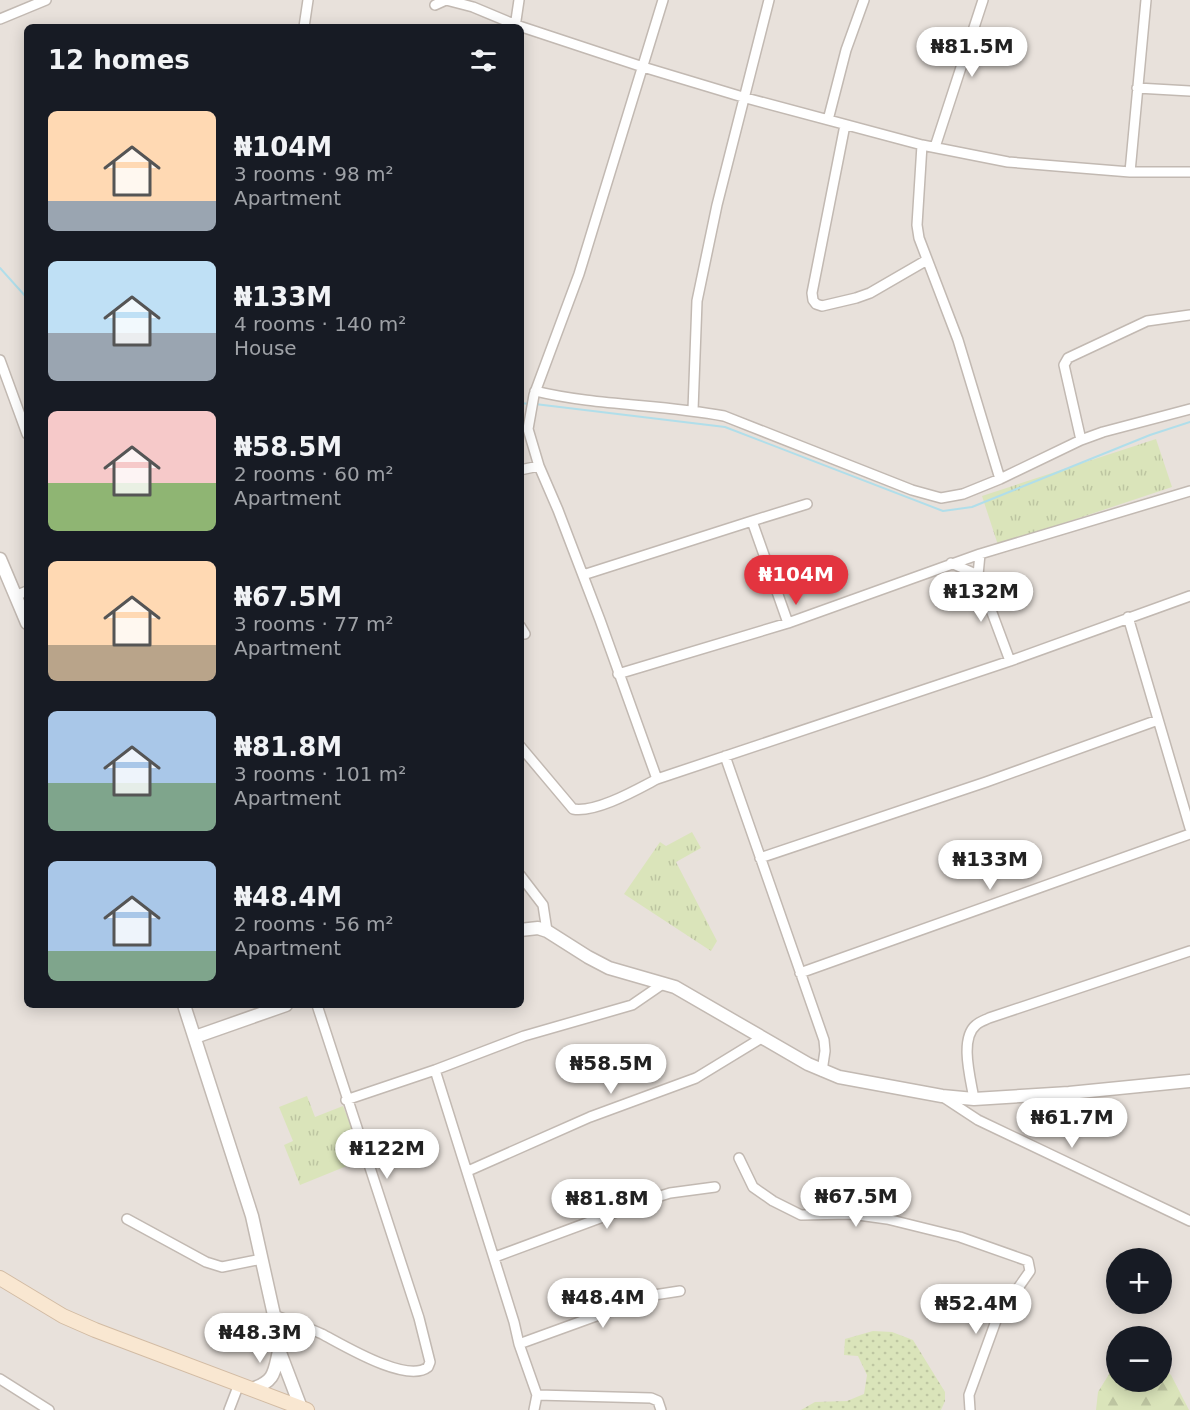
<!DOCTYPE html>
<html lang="en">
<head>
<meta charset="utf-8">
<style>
	body { margin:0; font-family:"DejaVu Sans",sans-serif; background:#242831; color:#f1f3f6; height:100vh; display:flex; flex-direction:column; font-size:22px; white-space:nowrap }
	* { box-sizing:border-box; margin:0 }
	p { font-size:20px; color:#9ea1a6 }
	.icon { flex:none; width:33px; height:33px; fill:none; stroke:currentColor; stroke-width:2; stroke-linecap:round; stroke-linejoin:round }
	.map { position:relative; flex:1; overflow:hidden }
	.drawer { position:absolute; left:24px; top:24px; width:500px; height:984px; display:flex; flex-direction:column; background:#171b24; border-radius:9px; box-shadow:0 3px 15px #0003 }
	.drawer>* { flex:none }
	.buttons { position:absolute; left:1106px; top:1248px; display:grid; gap:12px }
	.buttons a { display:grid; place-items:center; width:66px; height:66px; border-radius:50%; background:#171b24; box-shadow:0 3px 15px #0003; font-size:30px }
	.price { position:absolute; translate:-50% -51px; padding:0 14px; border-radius:21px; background:#fff; color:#222; font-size:20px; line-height:39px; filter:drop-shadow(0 2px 3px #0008) }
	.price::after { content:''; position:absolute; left:50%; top:36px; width:18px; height:14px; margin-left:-9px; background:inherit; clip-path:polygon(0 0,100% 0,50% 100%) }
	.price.active { background:#e3343f; color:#fff }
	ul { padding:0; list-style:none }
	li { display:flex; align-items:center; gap:18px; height:150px; padding:0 24px }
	li span { display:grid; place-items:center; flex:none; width:168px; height:120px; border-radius:9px; color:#555 }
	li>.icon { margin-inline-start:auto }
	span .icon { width:72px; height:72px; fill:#fffc; stroke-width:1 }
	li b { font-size:26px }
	h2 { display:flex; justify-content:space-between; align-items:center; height:72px; padding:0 24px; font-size:26px }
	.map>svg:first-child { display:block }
	.residential { fill:#e8e1db; fill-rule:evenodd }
	.grass { fill:url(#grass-dots) }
	.forest { fill:url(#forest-firs) }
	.park { fill:url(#park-tufts) }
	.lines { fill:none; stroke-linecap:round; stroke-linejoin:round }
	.stream { stroke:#b0deea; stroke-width:2 }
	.minor-casing { stroke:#c2b9b2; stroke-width:12 }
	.tertiary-casing { stroke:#c2b9b2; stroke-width:15 }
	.secondary-casing { stroke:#d2bba3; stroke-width:16 }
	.minor { stroke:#fff; stroke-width:9 }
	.tertiary { stroke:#fff; stroke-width:12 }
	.secondary { stroke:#f9e7d1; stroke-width:14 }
</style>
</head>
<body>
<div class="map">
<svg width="1190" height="1410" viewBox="0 0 1190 1410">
	<defs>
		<pattern id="grass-dots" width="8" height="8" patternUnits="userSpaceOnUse" patternTransform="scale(1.5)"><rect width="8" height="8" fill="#dae4ba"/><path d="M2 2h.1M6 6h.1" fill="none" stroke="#bdc5a1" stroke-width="1.8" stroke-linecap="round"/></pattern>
		<pattern id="forest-firs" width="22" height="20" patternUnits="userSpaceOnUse" patternTransform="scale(1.5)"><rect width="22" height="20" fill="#dae4ba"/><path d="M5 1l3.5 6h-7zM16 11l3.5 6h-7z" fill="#bdc5a1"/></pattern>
		<pattern id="park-tufts" width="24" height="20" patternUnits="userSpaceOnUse" patternTransform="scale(1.5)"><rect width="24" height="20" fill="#dae4ba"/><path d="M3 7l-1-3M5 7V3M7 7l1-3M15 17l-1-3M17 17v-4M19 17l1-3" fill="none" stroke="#bdc5a1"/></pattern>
	</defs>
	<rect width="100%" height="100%" fill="#f4f0ec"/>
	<path class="residential" d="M 0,0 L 1190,0 L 1190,1410 L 0,1410 ZM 27,27 L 520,27 L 520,1005 L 27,1005 ZM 1116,1258 L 1161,1258 L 1161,1304 L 1116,1304 ZM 1116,1336 L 1161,1336 L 1161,1382 L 1116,1382 Z"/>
	<path class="grass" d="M 873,1331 L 892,1332 L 913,1340 L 945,1392 L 945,1401 L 941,1410 L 801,1410 L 815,1402 L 847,1401 L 864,1394 L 867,1375 L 858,1356 L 844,1355 L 845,1339 Z"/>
	<path class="forest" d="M 1116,1363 L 1116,1382 L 1161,1382 L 1161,1365 L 1171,1375 L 1189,1410 L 1096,1410 L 1098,1392 Z"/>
	<path class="park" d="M 1156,439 L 1172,487 L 998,545 L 982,496 Z
		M 692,832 L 701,848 L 676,862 L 717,941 L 711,951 L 624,894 L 660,842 L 666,846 Z
		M 307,1096 L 315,1117 L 343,1106 L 364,1159 L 300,1185 L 284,1145 L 293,1141 L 279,1107 Z"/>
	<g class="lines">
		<path class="stream" d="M 0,268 L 27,298
			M 520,403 L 530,404
			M 535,404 L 725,427 L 943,511 L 972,507 L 1150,435 L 1190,422"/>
		<defs>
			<path id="minor" d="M 435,5 L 446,0 L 473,7 L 516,25 L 643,67 L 746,98 L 922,145 L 1008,162 L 1130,172 L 1190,172
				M 0,19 L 46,0
				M 304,27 L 308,0
				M 515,27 L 519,0
				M 1137,88 L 1190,91
				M 828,120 L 846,50 L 864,0
				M 845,125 L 812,293 L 813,300 L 816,304 L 822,306 L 856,298 L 870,293 L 927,260
				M 922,145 L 917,225 L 919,238 L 958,340 L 1000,479
				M 935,147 L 983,0
				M 1130,172 L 1146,0
				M 1190,315 L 1147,321 L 1068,358 L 1064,365 L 1081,440 L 1103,432 L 1190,409
				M 0,360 L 27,434
				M 535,391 C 597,406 661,404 724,416 L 912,490 L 941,498 L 963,494 L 1000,479 L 1081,440
				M 693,410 L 697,301 L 717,205 L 769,0
				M 520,470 L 539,466
				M 752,521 L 807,504
				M 980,554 L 978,575 L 1010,661
				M 951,563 L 978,575
				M 583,575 L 752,521 L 788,623
				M 15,596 L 27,591
				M 1128,617 L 1190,828
				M 520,626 L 525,634
				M 618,674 L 788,623 L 980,554 L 1190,491
				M 520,746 L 573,809 C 596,813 636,790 657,779 L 1010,661 L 1190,596
				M 725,756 L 824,1040 L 825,1051 L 822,1071
				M 657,779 L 600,620 L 558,510 L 539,466 L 528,429 L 534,395 L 579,274 L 663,0
				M 760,858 L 986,782 L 1158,720
				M 520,875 L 543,905 L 547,931
				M 800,973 L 1190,834
				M 435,1070 L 514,1322 L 519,1344 L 537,1395 L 534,1410
				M 943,1097 L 978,1120 L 1190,1221
				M 974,1099 C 971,1080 959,1039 976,1025 C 979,1022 985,1020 989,1018 L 1190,951
				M 346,1100 L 435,1070 L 524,1036 L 632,1005 L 664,983
				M 739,1158 L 753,1187 L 773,1201 L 801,1215 L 851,1214 L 887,1219 L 960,1237 L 1028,1261 L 1030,1271 L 997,1318 L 969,1395 L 970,1410
				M 468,1171 L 590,1117 L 696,1078 L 763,1037
				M 127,1219 L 206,1262 L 222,1267 L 262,1259
				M 495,1257 L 654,1198 L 670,1193 L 715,1187
				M 274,1315 C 290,1321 306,1327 322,1334 C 343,1345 407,1384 428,1367 L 430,1362 L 419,1318 L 317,1005
				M 519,1344 L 654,1295 L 680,1291
				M 0,1379 L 49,1410
				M 537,1395 L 651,1398 L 658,1401 L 661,1410
				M 229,1410 L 239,1384"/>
			<path id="tertiary" d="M 0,559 L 27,623
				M 520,930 L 538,928 L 547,931 L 588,957 L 609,968 L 675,987 L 808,1064 L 839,1077 L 942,1096 L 974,1099 L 1069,1093 L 1190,1081
				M 184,1005 L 252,1216 L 274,1315 L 279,1350 L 301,1408
				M 195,1037 L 286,1005
				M 252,1389 C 275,1381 274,1373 279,1351"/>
			<path id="secondary" d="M 0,1278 L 63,1316 L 95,1330 L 307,1410"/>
		</defs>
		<use href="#minor" class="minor-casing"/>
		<use href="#tertiary" class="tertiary-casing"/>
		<use href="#secondary" class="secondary-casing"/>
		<use href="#minor" class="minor"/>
		<use href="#tertiary" class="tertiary"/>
		<use href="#secondary" class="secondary"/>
	</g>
</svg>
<div class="buttons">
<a>+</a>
<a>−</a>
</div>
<b class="price" style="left:972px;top:78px">₦81.5M</b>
<b class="price active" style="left:796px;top:606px">₦104M</b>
<b class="price" style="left:981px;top:623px">₦132M</b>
<b class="price" style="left:990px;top:891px">₦133M</b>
<b class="price" style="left:611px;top:1095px">₦58.5M</b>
<b class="price" style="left:1072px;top:1149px">₦61.7M</b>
<b class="price" style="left:387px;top:1180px">₦122M</b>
<b class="price" style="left:856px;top:1228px">₦67.5M</b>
<b class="price" style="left:607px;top:1230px">₦81.8M</b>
<b class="price" style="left:603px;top:1329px">₦48.4M</b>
<b class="price" style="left:976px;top:1335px">₦52.4M</b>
<b class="price" style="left:260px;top:1364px">₦48.3M</b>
<section class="drawer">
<h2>12 homes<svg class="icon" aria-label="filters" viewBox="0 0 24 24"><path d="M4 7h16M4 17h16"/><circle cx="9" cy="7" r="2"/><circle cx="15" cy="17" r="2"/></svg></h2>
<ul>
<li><span style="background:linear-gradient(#ffd9b3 75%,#9aa5b1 0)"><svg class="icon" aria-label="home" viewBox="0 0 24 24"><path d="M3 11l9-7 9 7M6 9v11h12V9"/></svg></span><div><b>₦104M</b><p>3 rooms · 98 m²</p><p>Apartment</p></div></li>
<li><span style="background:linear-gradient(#bfe0f5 60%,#9aa5b1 0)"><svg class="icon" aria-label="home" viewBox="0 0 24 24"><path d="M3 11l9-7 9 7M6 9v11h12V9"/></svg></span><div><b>₦133M</b><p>4 rooms · 140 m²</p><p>House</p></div></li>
<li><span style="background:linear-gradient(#f6c9c9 60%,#8fb573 0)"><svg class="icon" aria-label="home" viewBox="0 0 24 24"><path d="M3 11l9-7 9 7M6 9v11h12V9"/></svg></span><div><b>₦58.5M</b><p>2 rooms · 60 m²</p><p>Apartment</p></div></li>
<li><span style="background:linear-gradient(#ffd9b3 70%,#b9a48a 0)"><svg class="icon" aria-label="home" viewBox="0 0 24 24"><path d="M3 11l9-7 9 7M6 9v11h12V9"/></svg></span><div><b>₦67.5M</b><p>3 rooms · 77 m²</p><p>Apartment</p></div></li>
<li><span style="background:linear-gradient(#a9c7e8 60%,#7fa58c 0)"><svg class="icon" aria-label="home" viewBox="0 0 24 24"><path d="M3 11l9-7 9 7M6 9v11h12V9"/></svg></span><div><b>₦81.8M</b><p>3 rooms · 101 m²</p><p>Apartment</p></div></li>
<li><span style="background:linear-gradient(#a9c7e8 75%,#7fa58c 0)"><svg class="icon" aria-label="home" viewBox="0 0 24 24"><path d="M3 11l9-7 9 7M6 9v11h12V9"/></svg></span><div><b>₦48.4M</b><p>2 rooms · 56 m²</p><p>Apartment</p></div></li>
</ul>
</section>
</div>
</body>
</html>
